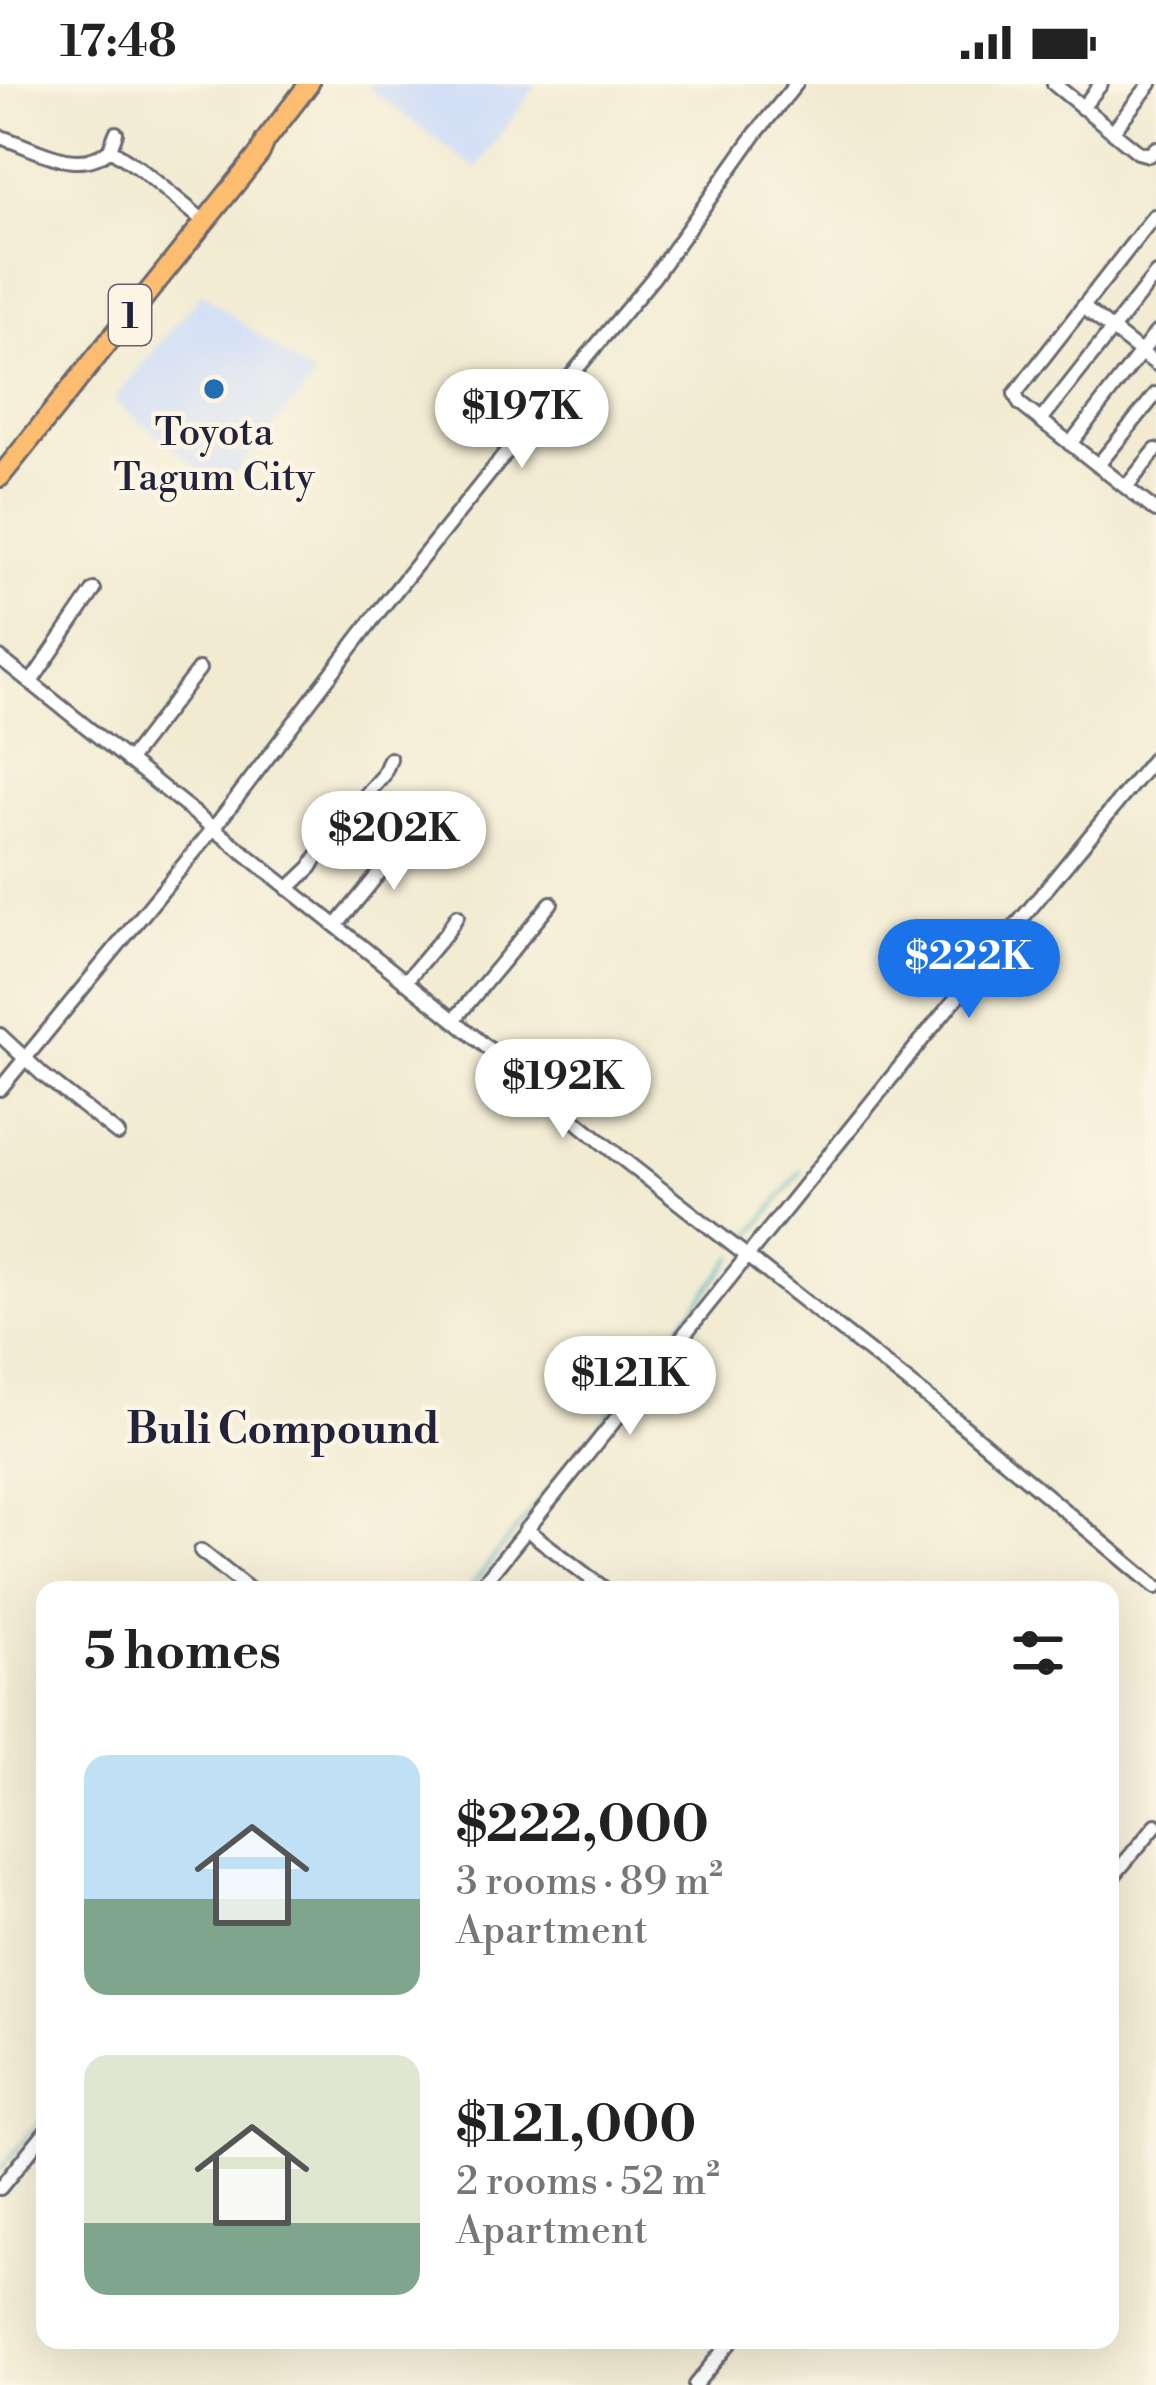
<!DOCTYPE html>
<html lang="en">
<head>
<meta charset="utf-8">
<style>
	body { margin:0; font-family:"Libre Bodoni",serif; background:#f2f2f2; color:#222; height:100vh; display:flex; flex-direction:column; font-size:45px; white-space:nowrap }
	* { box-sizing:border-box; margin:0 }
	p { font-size:39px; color:#767676 }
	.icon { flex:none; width:66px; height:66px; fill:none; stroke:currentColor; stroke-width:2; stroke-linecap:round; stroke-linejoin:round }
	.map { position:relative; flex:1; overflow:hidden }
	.side { position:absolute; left:36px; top:1497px; width:1083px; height:768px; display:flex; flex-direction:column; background:#fff; border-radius:24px; box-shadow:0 12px 48px #0002 }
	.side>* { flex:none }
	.price { position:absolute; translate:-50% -102px; padding:0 27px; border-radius:42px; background:#fff; color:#222; font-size:39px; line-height:78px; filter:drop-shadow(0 3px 6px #0008) }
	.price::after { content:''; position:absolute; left:50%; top:72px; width:36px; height:27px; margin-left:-18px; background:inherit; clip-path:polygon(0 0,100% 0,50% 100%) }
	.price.active { background:#1a73e8; color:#fff }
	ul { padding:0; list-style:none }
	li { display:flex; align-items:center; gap:36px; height:300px; padding:0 48px }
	li span { display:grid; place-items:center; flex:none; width:336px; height:240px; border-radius:24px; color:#555 }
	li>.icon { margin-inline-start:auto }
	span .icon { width:144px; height:144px; fill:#fffc; stroke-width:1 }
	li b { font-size:51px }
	h2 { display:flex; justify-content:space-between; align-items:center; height:144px; padding:0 48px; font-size:51px }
	.status { display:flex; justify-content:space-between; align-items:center; height:84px; padding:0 60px; background:#fff; direction:ltr }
	.status svg { height:33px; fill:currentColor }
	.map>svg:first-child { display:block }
	.built { fill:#cbdbf9 }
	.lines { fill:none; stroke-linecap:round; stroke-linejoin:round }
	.stream { stroke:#3cadb8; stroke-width:3 }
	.minor-casing { stroke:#6b6870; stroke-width:18 }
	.highway-casing { stroke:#6b6870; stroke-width:24 }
	.minor { stroke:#fff; stroke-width:12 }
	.highway { stroke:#fcbd6f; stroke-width:18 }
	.poi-dot { fill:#1f6fb2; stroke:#fcf5e5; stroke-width:4.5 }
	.labels { text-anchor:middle; stroke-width:9; stroke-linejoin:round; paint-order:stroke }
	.shield { fill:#fcf5e5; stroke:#63616e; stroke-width:3 }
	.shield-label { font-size:36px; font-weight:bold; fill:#22223b }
	.poi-label { font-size:39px; fill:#22223b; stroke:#fcf5e5 }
	.neighbourhood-label { font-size:42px; font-weight:bold; fill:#22223b; stroke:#fcf5e5 }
</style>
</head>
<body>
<div class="status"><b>17:48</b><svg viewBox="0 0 49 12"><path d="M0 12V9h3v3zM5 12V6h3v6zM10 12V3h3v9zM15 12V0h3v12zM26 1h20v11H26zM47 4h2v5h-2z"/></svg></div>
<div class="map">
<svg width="1156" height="2301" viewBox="0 0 1156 2301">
	<rect width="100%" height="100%" fill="#fcf5e5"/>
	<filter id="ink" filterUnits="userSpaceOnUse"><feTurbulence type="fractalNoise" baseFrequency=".00833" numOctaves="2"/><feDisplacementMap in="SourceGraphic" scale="24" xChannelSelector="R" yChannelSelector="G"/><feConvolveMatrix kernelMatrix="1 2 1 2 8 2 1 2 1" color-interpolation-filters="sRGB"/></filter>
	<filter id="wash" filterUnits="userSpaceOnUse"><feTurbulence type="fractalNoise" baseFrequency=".004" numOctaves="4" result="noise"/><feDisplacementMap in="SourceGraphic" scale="48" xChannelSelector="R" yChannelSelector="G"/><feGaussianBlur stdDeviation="2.7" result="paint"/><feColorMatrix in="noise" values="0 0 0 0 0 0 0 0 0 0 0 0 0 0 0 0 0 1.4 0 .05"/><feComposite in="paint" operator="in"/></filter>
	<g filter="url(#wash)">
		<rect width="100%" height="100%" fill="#f2ebd2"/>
		<path class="built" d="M 369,0 L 537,0 L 476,85 L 367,3 Z
			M 202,209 L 315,294 L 222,404 L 113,316 Z"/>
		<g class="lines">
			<path class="stream" d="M 743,1162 L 801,1087
				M 468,1506 L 735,1172
				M 0,2086 L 45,2031"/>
		</g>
	</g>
	<g filter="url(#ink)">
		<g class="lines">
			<defs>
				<path id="minor" d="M 1054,0 L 1138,68 L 1149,71 L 1156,64
					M 1082,24 L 1101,0
					M 1113,47 L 1150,0
					M 116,49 L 110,65 L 139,84 L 205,138
					M 0,53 C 35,63 77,94 110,65
					M 1156,134 L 1154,132 L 1015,310 L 1020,320 L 1156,427
					M 1083,223 L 1156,280
					M 1041,336 L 1156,190
					M 1070,360 L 1156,249
					M 1098,381 L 1156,310
					M 1126,403 L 1156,366
					M 0,574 L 454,936 L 615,1069 L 950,1331 L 1156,1503
					M 31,598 L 94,506
					M 128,677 L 199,585
					M 288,805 L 311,783 L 328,754 L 383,692 L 390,675
					M 336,842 L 415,745
					M 405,898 L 447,848 L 457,832
					M 454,936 L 551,819
					M 0,951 L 43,991 L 118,1050
					M 0,1005 L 213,745 L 376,531 L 502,374 L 653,194 L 756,49 L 796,0
					M 526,1445 L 606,1506
					M 201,1467 L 250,1506
					M 478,1506 L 925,952 L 1156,672
					M 1110,1796 L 1156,1741
					M 0,2104 L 45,2048
					M 695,2301 L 732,2256"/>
				<path id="highway" d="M 0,393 L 260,69 L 265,57 L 309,0"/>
			</defs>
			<use href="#minor" class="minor-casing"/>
			<use href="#highway" class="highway-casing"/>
			<use href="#minor" class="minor"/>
			<use href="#highway" class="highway"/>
		</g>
	</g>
	<circle class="poi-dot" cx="214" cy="305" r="12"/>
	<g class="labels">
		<rect class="shield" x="109" y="201" width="42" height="60" rx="9"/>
		<g class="shield-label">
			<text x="130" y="244">1</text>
		</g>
		<g class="poi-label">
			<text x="214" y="361">Toyota<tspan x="214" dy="45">Tagum City</tspan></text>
		</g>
		<g class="neighbourhood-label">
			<text x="283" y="1359">Buli Compound</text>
		</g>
	</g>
</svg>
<b class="price" style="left:522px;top:387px">$197K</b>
<b class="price" style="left:394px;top:809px">$202K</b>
<b class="price active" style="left:969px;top:937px">$222K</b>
<b class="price" style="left:563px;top:1057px">$192K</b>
<b class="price" style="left:630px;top:1354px">$121K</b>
<section class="side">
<h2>5 homes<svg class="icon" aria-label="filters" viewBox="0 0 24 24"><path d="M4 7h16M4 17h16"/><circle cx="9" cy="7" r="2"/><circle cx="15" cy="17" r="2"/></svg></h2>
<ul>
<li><span style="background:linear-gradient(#bfe0f5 60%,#7fa58c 0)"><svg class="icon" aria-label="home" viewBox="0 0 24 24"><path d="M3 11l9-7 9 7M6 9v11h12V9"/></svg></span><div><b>$222,000</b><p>3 rooms · 89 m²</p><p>Apartment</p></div></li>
<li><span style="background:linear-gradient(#dfe7d0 70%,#7fa58c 0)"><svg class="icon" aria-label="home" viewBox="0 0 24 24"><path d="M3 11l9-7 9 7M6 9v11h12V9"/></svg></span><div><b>$121,000</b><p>2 rooms · 52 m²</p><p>Apartment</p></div></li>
</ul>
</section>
</div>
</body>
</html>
